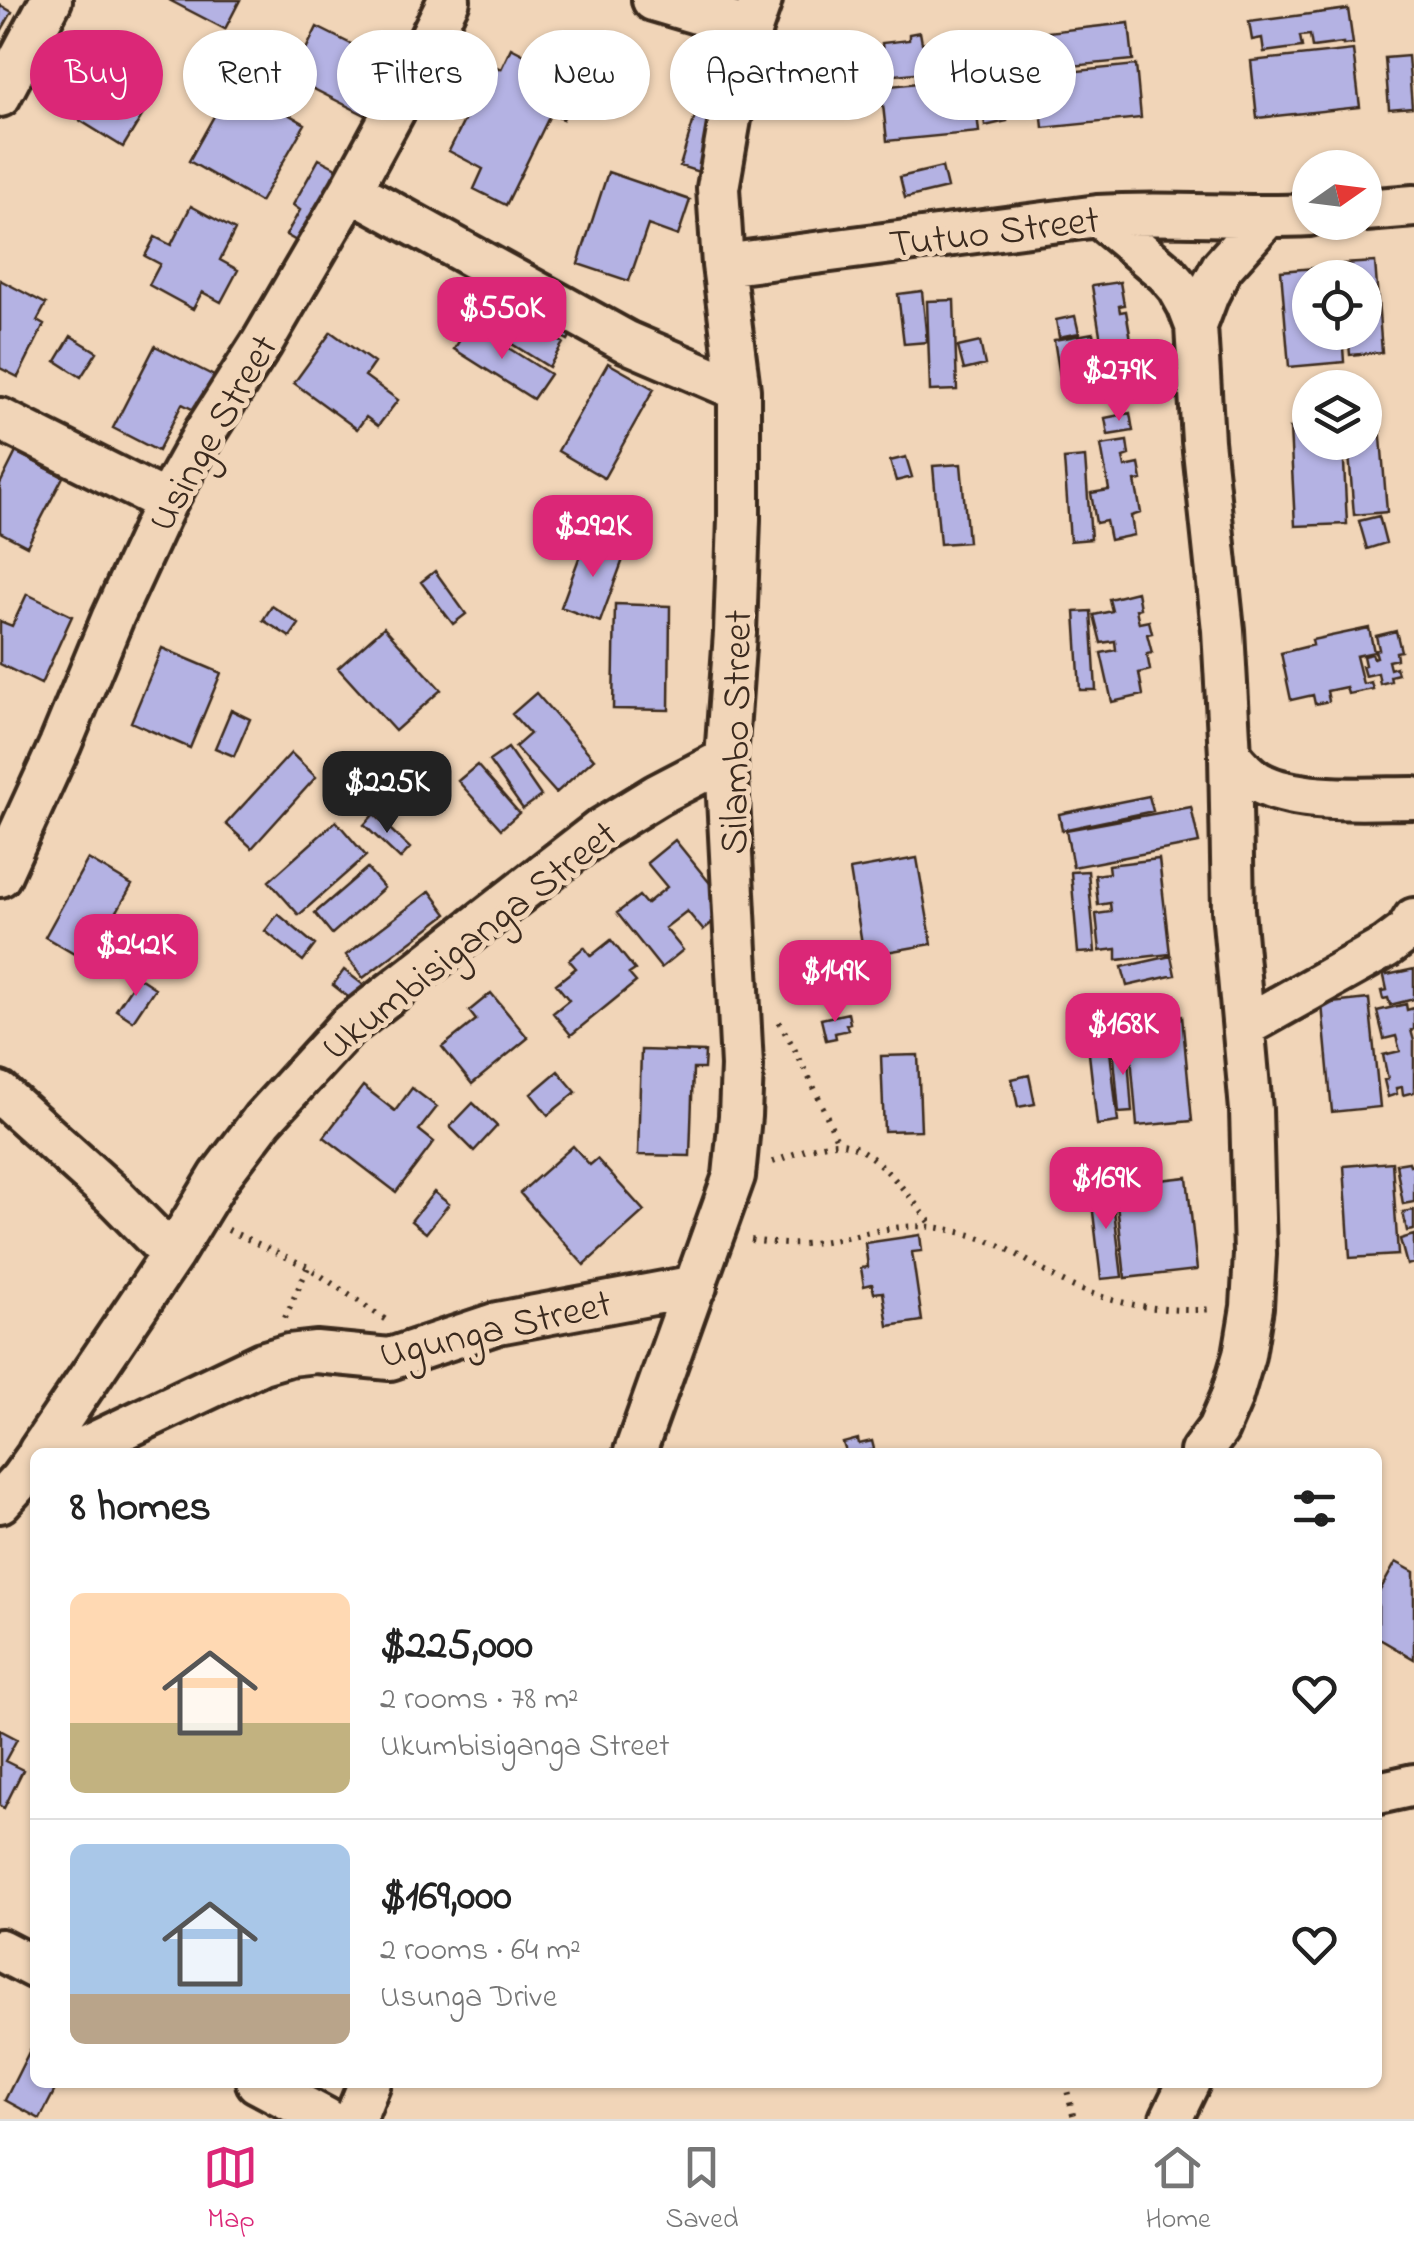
<!DOCTYPE html>
<html lang="en">
<head>
<meta charset="utf-8">
<style>
	body { margin:0; font-family:"Indie Flower",sans-serif; background:#f6f6f6; color:#222; height:100vh; display:flex; flex-direction:column; font-size:38px; white-space:nowrap }
	* { box-sizing:border-box; margin:0 }
	p { font-size:32px; color:#767676 }
	.icon { flex:none; width:55px; height:55px; fill:none; stroke:currentColor; stroke-width:2; stroke-linecap:round; stroke-linejoin:round }
	.map { position:relative; flex:1; overflow:hidden }
	.drawer { position:absolute; left:30px; top:1448px; width:1352px; height:640px; display:flex; flex-direction:column; background:#fff; border-radius:15px; box-shadow:0 2px 8px #0004 }
	.drawer>* { flex:none }
	.guide { position:absolute; left:30px; top:30px; width:1355px; height:90px; display:flex; gap:20px }
	.needle { width:65px; rotate:76deg }
	.fabs { position:absolute; left:1292px; top:150px; display:grid; gap:20px }
	.fabs a { display:grid; place-items:center; width:90px; height:90px; border-radius:50%; background:#fff; box-shadow:0 2px 8px #0004; font-size:50px }
	.price { position:absolute; translate:-50% -85px; padding:0 22px; border-radius:20px; background:#db2777; color:#fff; font-size:32px; line-height:65px; filter:drop-shadow(0 2px 5px #0008) }
	.price::after { content:''; position:absolute; left:50%; top:60px; width:30px; height:22px; margin-left:-15px; background:inherit; clip-path:polygon(0 0,100% 0,50% 100%) }
	.price.on { background:#222; color:#fff }
	ul { padding:0; list-style:none }
	li { display:flex; align-items:center; gap:30px; height:250px; padding:0 40px }
	li+li { border-top:2px solid #e0e0e0 }
	li span { display:grid; place-items:center; flex:none; width:280px; height:200px; border-radius:15px; color:#555 }
	li>.icon { margin-inline-start:auto }
	span .icon { width:120px; height:120px; fill:#fffc; stroke-width:1 }
	li b { font-size:42px }
	h2 { display:flex; justify-content:space-between; align-items:center; height:120px; padding:0 40px; font-size:42px }
	.pill { padding:0 35px; border-radius:45px; background:#fff; box-shadow:0 2px 8px #0004; font-size:35px; line-height:90px }
	.pill.on { background:#db2777; color:#fff }
	.tabs { display:flex; justify-content:space-around; align-items:center; height:140px; border-top:2px solid #e0e0e0; background:#fff; font-size:28px; color:#767676 }
	.tabs a { display:grid; justify-items:center; gap:5px }
	.tabs .on { color:#db2777 }
	.map>svg:first-child { display:block }
	.building { fill:#b4b2e3; stroke:#3b2a1e; stroke-width:2.5 }
	.lines { fill:none; stroke-linecap:round; stroke-linejoin:round }
	.street-casing { stroke:#3b2a1e; stroke-width:48 }
	.path { stroke:#3b2a1e; stroke-width:6; stroke-dasharray:2.5 8; stroke-linecap:butt }
	.street { stroke:#f1d5b8; stroke-width:40 }
	.labels { text-anchor:middle; stroke-width:10; stroke-linejoin:round; paint-order:stroke }
	.street-label { font-size:40px; fill:#3b2a1e; stroke:#f1d5b8 }
</style>
</head>
<body>
<div class="map">
<svg width="1414" height="2119" viewBox="0 0 1414 2119">
	<rect width="100%" height="100%" fill="#f1d5b8"/>
	<filter id="ink" filterUnits="userSpaceOnUse"><feTurbulence type="fractalNoise" baseFrequency=".01" numOctaves="2"/><feDisplacementMap in="SourceGraphic" scale="20" xChannelSelector="R" yChannelSelector="G"/><feConvolveMatrix kernelMatrix="1 2 1 2 8 2 1 2 1" color-interpolation-filters="sRGB"/></filter>
	<g filter="url(#ink)">
		<path class="building" d="M 169,0 L 240,0 L 225,29 Z
			M 0,5 L 12,12 L 0,33 Z
			M 1348,9 L 1353,44 L 1343,45 L 1343,43 L 1312,47 L 1310,35 L 1300,36 L 1302,47 L 1264,52 L 1262,38 L 1252,40 L 1249,22 Z
			M 1129,23 L 1133,60 L 1042,69 L 1038,33 Z
			M 317,27 L 395,66 L 379,122 L 292,78 Z
			M 920,32 L 922,43 L 967,38 L 971,71 L 933,74 L 932,61 L 925,62 L 927,79 L 916,80 L 916,73 L 886,76 L 885,64 L 879,65 L 877,55 L 883,54 L 882,43 L 909,40 L 909,34 Z
			M 80,43 L 158,90 L 123,147 L 42,97 L 56,73 L 61,75 Z
			M 511,48 L 581,84 L 563,119 L 551,113 L 506,205 L 474,189 L 483,169 L 449,151 L 492,65 L 501,69 Z
			M 1353,50 L 1360,107 L 1257,118 L 1251,61 Z
			M 1408,56 L 1412,107 L 1389,109 L 1385,58 Z
			M 1136,65 L 1141,118 L 1043,128 L 1038,75 Z
			M 998,71 L 1007,121 L 985,126 L 979,72 Z
			M 973,77 L 979,132 L 887,141 L 881,87 Z
			M 233,82 L 305,124 L 260,202 L 189,161 Z
			M 698,106 L 720,113 L 702,173 L 680,166 Z
			M 319,159 L 340,170 L 300,243 L 286,235 L 300,210 L 293,205 Z
			M 942,167 L 947,188 L 905,198 L 900,177 Z
			M 608,172 L 690,200 L 678,236 L 648,225 L 629,281 L 578,264 Z
			M 191,206 L 235,230 L 220,260 L 238,270 L 221,302 L 202,292 L 193,309 L 149,285 L 160,264 L 145,256 L 155,237 L 171,245 Z
			M 1375,262 L 1382,352 L 1350,355 L 1348,332 L 1365,332 L 1365,278 L 1344,278 L 1343,264 Z
			M 1336,266 L 1337,278 L 1310,278 L 1310,332 L 1342,332 L 1344,362 L 1289,367 L 1281,271 Z
			M 473,267 L 489,279 L 478,295 L 462,283 Z
			M 0,280 L 46,304 L 37,321 L 44,325 L 18,377 L 0,368 Z
			M 1120,282 L 1124,305 L 1119,306 L 1120,312 L 1126,311 L 1134,357 L 1121,359 L 1123,368 L 1106,371 L 1092,286 Z
			M 922,291 L 927,342 L 904,344 L 898,294 Z
			M 493,299 L 563,343 L 549,367 L 478,323 Z
			M 954,300 L 957,390 L 930,391 L 927,301 Z
			M 544,313 L 573,331 L 568,340 L 538,324 Z
			M 1075,316 L 1079,333 L 1059,337 L 1056,320 Z
			M 470,324 L 550,374 L 533,399 L 454,349 Z
			M 331,332 L 374,363 L 365,376 L 398,400 L 378,426 L 366,417 L 357,429 L 294,383 Z
			M 1093,333 L 1099,369 L 1060,376 L 1054,340 Z
			M 71,336 L 97,352 L 81,377 L 56,361 Z
			M 980,342 L 985,365 L 964,370 L 958,347 Z
			M 155,346 L 222,380 L 204,415 L 182,404 L 158,451 L 113,428 Z
			M 608,363 L 654,389 L 604,478 L 558,451 Z
			M 1130,413 L 1133,431 L 1108,435 L 1105,418 Z
			M 1380,425 L 1387,512 L 1354,515 L 1348,442 L 1365,442 L 1365,426 Z
			M 1310,427 L 1310,442 L 1343,442 L 1347,524 L 1295,526 L 1290,428 Z
			M 1127,441 L 1129,455 L 1123,457 L 1125,467 L 1139,464 L 1142,480 L 1135,481 L 1141,513 L 1131,516 L 1134,535 L 1110,540 L 1106,521 L 1096,523 L 1091,493 L 1109,490 L 1101,445 Z
			M 16,452 L 63,477 L 27,546 L 0,532 L 0,484 Z
			M 906,457 L 912,477 L 896,481 L 890,461 Z
			M 1085,457 L 1091,539 L 1070,541 L 1064,459 Z
			M 961,464 L 968,542 L 940,544 L 933,466 Z
			M 1379,516 L 1386,543 L 1367,549 L 1359,521 Z
			M 586,539 L 625,554 L 600,622 L 561,607 Z
			M 435,571 L 466,614 L 453,624 L 421,582 Z
			M 1137,592 L 1140,608 L 1136,609 L 1139,623 L 1149,621 L 1152,633 L 1147,634 L 1152,653 L 1147,654 L 1150,670 L 1139,673 L 1143,695 L 1112,702 L 1101,653 L 1116,650 L 1115,641 L 1101,643 L 1094,615 L 1112,611 L 1109,599 Z
			M 27,594 L 72,616 L 41,684 L 0,664 L 0,621 L 12,626 Z
			M 615,604 L 670,606 L 669,710 L 613,709 Z
			M 272,606 L 299,624 L 290,637 L 263,620 Z
			M 1091,611 L 1096,690 L 1080,690 L 1075,612 Z
			M 384,627 L 441,690 L 395,731 L 338,668 Z
			M 1369,628 L 1374,652 L 1356,656 L 1363,684 L 1371,682 L 1373,689 L 1348,694 L 1346,687 L 1327,691 L 1329,701 L 1315,704 L 1313,695 L 1291,700 L 1281,653 L 1313,645 L 1312,640 Z
			M 1396,631 L 1401,651 L 1396,652 L 1397,659 L 1388,661 L 1390,669 L 1396,667 L 1398,674 L 1390,676 L 1391,681 L 1380,684 L 1378,673 L 1365,676 L 1362,666 L 1365,665 L 1363,656 L 1372,654 L 1374,658 L 1377,657 L 1375,650 L 1379,649 L 1376,636 Z
			M 162,648 L 221,673 L 190,748 L 131,722 Z
			M 536,693 L 594,759 L 556,793 L 515,747 L 530,734 L 512,714 Z
			M 231,710 L 250,719 L 234,756 L 215,748 Z
			M 508,748 L 541,796 L 523,809 L 489,761 Z
			M 291,753 L 316,777 L 252,848 L 226,824 Z
			M 477,765 L 519,813 L 501,829 L 458,781 Z
			M 1149,796 L 1153,811 L 1062,830 L 1059,814 Z
			M 1191,807 L 1199,843 L 1073,867 L 1066,830 Z
			M 374,814 L 410,848 L 400,859 L 364,825 Z
			M 336,821 L 366,856 L 299,915 L 269,881 Z
			M 675,840 L 730,908 L 703,930 L 687,911 L 665,928 L 683,950 L 661,968 L 617,913 L 639,896 L 646,904 L 667,887 L 647,863 Z
			M 917,858 L 932,944 L 864,956 L 850,870 Z
			M 88,859 L 132,885 L 88,962 L 45,937 Z
			M 1159,859 L 1170,954 L 1117,960 L 1117,949 L 1100,951 L 1096,914 L 1111,912 L 1110,903 L 1098,905 L 1095,875 L 1109,873 L 1108,865 Z
			M 367,868 L 384,888 L 332,934 L 315,913 Z
			M 1088,871 L 1095,952 L 1078,953 L 1071,872 Z
			M 430,891 L 447,914 L 363,978 L 346,955 Z
			M 278,914 L 315,945 L 303,961 L 265,931 Z
			M 611,940 L 635,970 L 629,974 L 636,982 L 571,1035 L 553,1013 L 569,1000 L 556,984 L 576,968 L 569,960 L 584,947 L 591,956 Z
			M 1171,956 L 1175,975 L 1127,986 L 1122,967 Z
			M 1385,966 L 1387,975 L 1414,969 L 1414,999 L 1390,1005 L 1388,998 L 1383,999 L 1381,991 L 1387,990 L 1382,967 Z
			M 344,970 L 374,993 L 362,1008 L 333,985 Z
			M 138,977 L 155,988 L 133,1021 L 116,1010 Z
			M 491,993 L 528,1038 L 472,1084 L 442,1047 L 476,1020 L 469,1011 Z
			M 1369,999 L 1380,1107 L 1332,1112 L 1322,1004 Z
			M 1406,1004 L 1407,1010 L 1414,1008 L 1414,1029 L 1411,1030 L 1414,1041 L 1414,1092 L 1403,1095 L 1402,1087 L 1396,1088 L 1397,1094 L 1388,1097 L 1384,1080 L 1388,1079 L 1383,1055 L 1400,1051 L 1396,1036 L 1384,1039 L 1377,1011 Z
			M 848,1013 L 850,1023 L 846,1024 L 848,1030 L 835,1033 L 836,1038 L 826,1040 L 821,1019 Z
			M 1182,1016 L 1192,1121 L 1137,1126 L 1128,1021 Z
			M 1107,1024 L 1118,1122 L 1097,1125 L 1086,1027 Z
			M 1127,1044 L 1132,1112 L 1119,1113 L 1113,1046 Z
			M 641,1050 L 705,1052 L 704,1069 L 693,1069 L 690,1156 L 638,1155 Z
			M 918,1055 L 921,1130 L 884,1131 L 881,1056 Z
			M 558,1071 L 576,1092 L 548,1115 L 531,1094 Z
			M 1029,1075 L 1035,1104 L 1018,1107 L 1012,1079 Z
			M 363,1086 L 395,1111 L 412,1088 L 437,1107 L 419,1130 L 434,1142 L 396,1192 L 324,1137 Z
			M 473,1103 L 497,1126 L 474,1151 L 450,1127 Z
			M 573,1146 L 590,1165 L 597,1159 L 644,1211 L 584,1265 L 520,1193 Z
			M 1392,1162 L 1398,1255 L 1350,1258 L 1344,1166 Z
			M 1409,1162 L 1410,1165 L 1414,1164 L 1414,1202 L 1403,1204 L 1396,1164 Z
			M 1187,1177 L 1197,1270 L 1125,1278 L 1115,1185 Z
			M 1111,1185 L 1122,1277 L 1101,1279 L 1090,1187 Z
			M 434,1192 L 449,1204 L 426,1233 L 411,1221 Z
			M 1414,1210 L 1414,1230 L 1407,1231 L 1403,1212 Z
			M 920,1235 L 922,1251 L 912,1252 L 922,1321 L 888,1326 L 883,1292 L 874,1293 L 872,1284 L 864,1286 L 861,1268 L 868,1267 L 865,1243 Z
			M 1414,1235 L 1414,1263 L 1407,1265 L 1400,1239 Z
			M 858,1439 L 859,1444 L 872,1441 L 874,1449 L 870,1450 L 870,1452 L 846,1452 L 843,1443 Z
			M 1396,1562 L 1414,1572 L 1414,1659 L 1378,1638 L 1378,1594 Z
			M 0,1730 L 17,1739 L 5,1761 L 23,1770 L 4,1808 L 0,1806 Z
			M 30,2050 L 35,2053 L 35,2082 L 59,2082 L 40,2119 L 5,2100 Z"/>
		<g class="lines">
			<defs>
				<path id="street" d="M 653,0 L 751,29
					M 0,96 L 51,0
					M 351,190 L 627,342 L 739,390
					M 1365,210 L 1414,206
					M 1098,216 L 1166,273 L 1178,287 L 1188,305 L 1196,326 L 1203,441 L 1223,630 L 1230,755 L 1233,910 L 1251,1110 L 1255,1254 L 1252,1307 L 1244,1355 L 1231,1399 L 1218,1429 L 1201,1452
					M 723,265 L 1098,216 C 1168,211 1239,219 1310,215
					M 1196,326 L 1208,294 L 1222,267 L 1267,217
					M 0,419 L 166,502
					M 1230,755 C 1238,765 1246,775 1258,782 C 1297,804 1370,798 1414,798
					M 0,876 L 60,745 L 113,617 L 166,502 L 205,432 L 262,343 L 351,190 L 395,109 L 449,0
					M 1245,1026 L 1386,947 L 1406,932 L 1414,919
					M 0,1093 L 114,1196 L 172,1255
					M 39,1452 L 172,1255 L 220,1176 L 263,1119 L 347,1027 L 600,830 L 657,795 L 726,759
					M 75,1452 L 262,1363 L 289,1355 L 316,1352 L 390,1359 L 498,1323 L 696,1286
					M 635,1452 L 734,1176 L 740,1116 L 742,1066 L 726,759 L 735,633 L 739,519 L 739,390 L 723,265 L 718,188 L 730,119 L 751,29 L 761,0
					M 0,1502 L 20,1480 L 35,1459
					M 1378,1793 L 1414,1785
					M 0,1950 L 35,1968
					M 257,2082 L 326,2119
					M 355,2119 L 370,2082
					M 1171,2119 L 1189,2082"/>
			</defs>
			<use href="#street" class="street-casing"/>
			<path class="path" d="M 779,1022 C 802,1061 821,1100 838,1143
				M 773,1162 C 793,1155 819,1142 841,1143 C 874,1146 913,1201 933,1226
				M 228,1230 L 308,1267 L 386,1320
				M 751,1240 C 771,1243 792,1246 812,1243 C 855,1238 896,1221 940,1228 C 957,1231 975,1235 992,1242 C 1020,1253 1044,1274 1072,1286 C 1117,1305 1166,1313 1214,1309
				M 285,1318 L 308,1267
				M 1065,2082 L 1074,2119"/>
			<use href="#street" class="street"/>
		</g>
	</g>
	<g class="labels">
		<g class="street-label">
			<text transform="translate(994 230) rotate(-7)" y="14">Tutuo Street</text>
			<text transform="translate(211 432) rotate(-60)" y="14">Usinge Street</text>
			<text transform="translate(734 732) rotate(-89)" y="14">Silambo Street</text>
			<text transform="translate(468 939) rotate(-38)" y="14">Ukumbisiganga Street</text>
			<text transform="translate(495 1327) rotate(-13)" y="14">Ugunga Street</text>
		</g>
	</g>
</svg>
<div class="fabs">
<a><svg class="needle" viewBox="-14 -14 28 28"><path d="M0-13l5 13h-10z" fill="#e53935"/><path d="M0 13l5-13h-10z" fill="#767676"/></svg></a>
<a><svg class="icon" aria-label="locate" viewBox="0 0 24 24"><circle cx="12" cy="12" r="6"/><path d="M12 2v4M12 18v4M2 12h4M18 12h4"/></svg></a>
<a><svg class="icon" aria-label="layers" viewBox="0 0 24 24"><path d="M12 4l9 5-9 5-9-5zM3 14l9 5 9-5"/></svg></a>
</div>
<b class="price" style="left:502px;top:362px">$550K</b>
<b class="price" style="left:1119px;top:424px">$279K</b>
<b class="price" style="left:593px;top:580px">$292K</b>
<b class="price on" style="left:387px;top:836px">$225K</b>
<b class="price" style="left:136px;top:999px">$242K</b>
<b class="price" style="left:835px;top:1025px">$149K</b>
<b class="price" style="left:1123px;top:1078px">$168K</b>
<b class="price" style="left:1106px;top:1232px">$169K</b>
<div class="guide">
<a class="pill on">Buy</a>
<a class="pill">Rent</a>
<a class="pill">Filters</a>
<a class="pill">New</a>
<a class="pill">Apartment</a>
<a class="pill">House</a>
</div>
<section class="drawer">
<h2>8 homes<svg class="icon" aria-label="filters" viewBox="0 0 24 24"><path d="M4 7h16M4 17h16"/><circle cx="9" cy="7" r="2"/><circle cx="15" cy="17" r="2"/></svg></h2>
<ul>
<li><span style="background:linear-gradient(#ffd9b3 65%,#c2b280 0)"><svg class="icon" aria-label="home" viewBox="0 0 24 24"><path d="M3 11l9-7 9 7M6 9v11h12V9"/></svg></span><div><b>$225,000</b><p>2 rooms · 78 m²</p><p>Ukumbisiganga Street</p></div><svg class="icon" aria-label="heart" viewBox="0 0 24 24"><path d="M12 20l-8-8c-3-5 5-10 8-4 3-6 11-1 8 4z"/></svg></li>
<li><span style="background:linear-gradient(#a9c7e8 75%,#b9a48a 0)"><svg class="icon" aria-label="home" viewBox="0 0 24 24"><path d="M3 11l9-7 9 7M6 9v11h12V9"/></svg></span><div><b>$169,000</b><p>2 rooms · 64 m²</p><p>Usunga Drive</p></div><svg class="icon" aria-label="heart" viewBox="0 0 24 24"><path d="M12 20l-8-8c-3-5 5-10 8-4 3-6 11-1 8 4z"/></svg></li>
</ul>
</section>
</div>
<nav class="tabs">
<a class="on"><svg class="icon" aria-label="map" viewBox="0 0 24 24"><path d="M3 6l6-2 6 2 6-2v14l-6 2-6-2-6 2zM9 4v14M15 6v14"/></svg>Map</a>
<a><svg class="icon" aria-label="saved" viewBox="0 0 24 24"><path d="M7 4h10v16l-5-4-5 4z"/></svg>Saved</a>
<a><svg class="icon" aria-label="home" viewBox="0 0 24 24"><path d="M3 11l9-7 9 7M6 9v11h12V9"/></svg>Home</a>
</nav>
</body>
</html>
